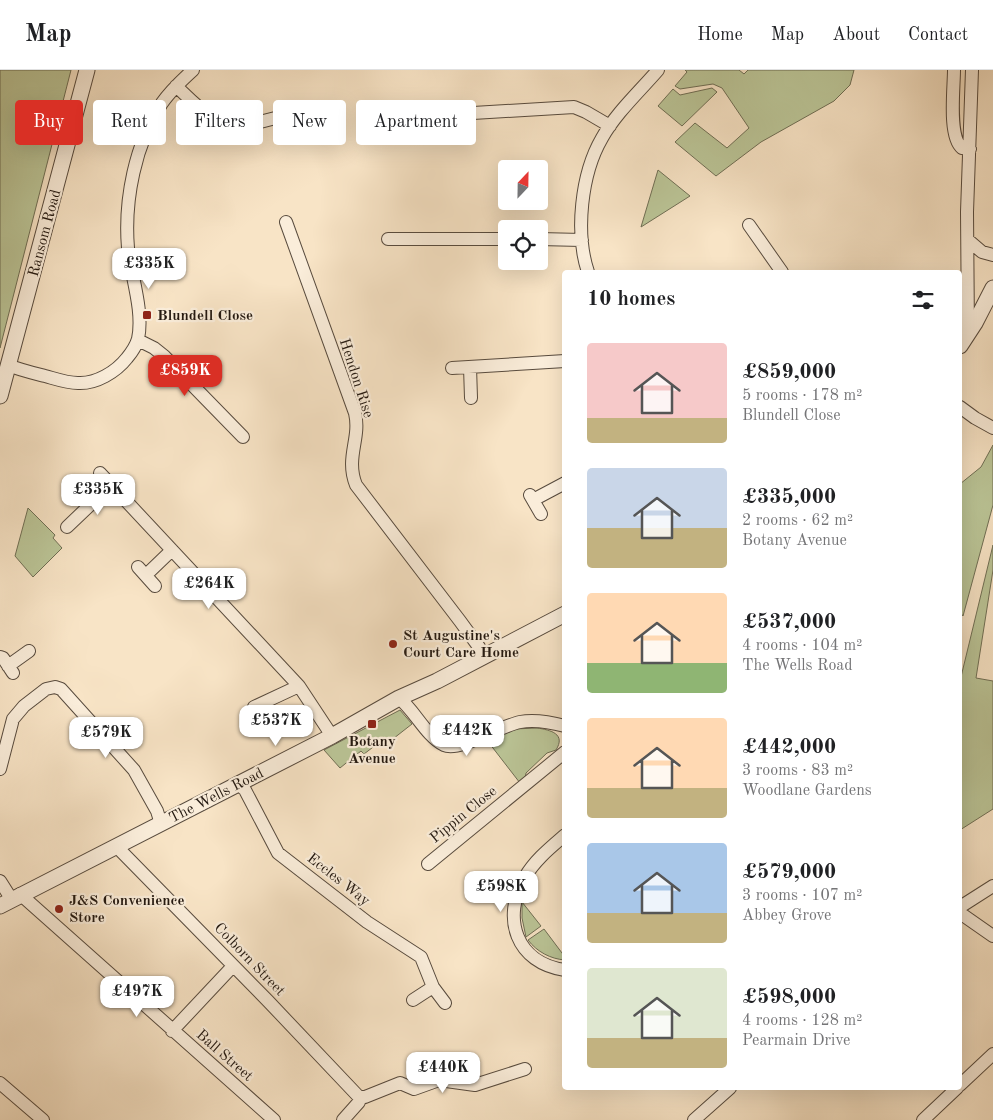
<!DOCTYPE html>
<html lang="en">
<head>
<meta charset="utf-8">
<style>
	body { margin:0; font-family:"Old Standard TT",serif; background:#f6f6f6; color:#202124; height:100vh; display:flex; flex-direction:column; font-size:19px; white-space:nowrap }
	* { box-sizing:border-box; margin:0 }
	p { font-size:16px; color:#757577 }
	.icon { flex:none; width:28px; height:28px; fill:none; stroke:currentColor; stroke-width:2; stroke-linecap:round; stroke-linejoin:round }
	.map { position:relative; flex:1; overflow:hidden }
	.sheet { position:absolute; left:562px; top:200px; width:400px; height:820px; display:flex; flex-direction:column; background:#fff; border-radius:5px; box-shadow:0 5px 20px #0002 }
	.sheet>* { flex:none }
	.banner { position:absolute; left:15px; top:30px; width:472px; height:45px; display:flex; gap:10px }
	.needle { width:32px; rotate:22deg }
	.fabs { position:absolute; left:498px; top:90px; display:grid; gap:10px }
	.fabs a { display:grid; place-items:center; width:50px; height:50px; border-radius:5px; background:#fff; box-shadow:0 5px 20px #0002; font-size:25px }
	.price { position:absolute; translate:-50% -42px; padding:0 11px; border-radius:10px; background:#fff; color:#222; font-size:16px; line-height:32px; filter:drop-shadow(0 1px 2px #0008) }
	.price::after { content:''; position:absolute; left:50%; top:30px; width:15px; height:11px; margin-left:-8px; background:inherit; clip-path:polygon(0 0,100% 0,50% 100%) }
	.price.active { background:#d93025; color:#fff }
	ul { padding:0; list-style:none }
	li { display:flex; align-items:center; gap:15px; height:125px; padding:0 25px }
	li span { display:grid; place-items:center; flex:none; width:140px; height:100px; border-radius:5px; color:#555 }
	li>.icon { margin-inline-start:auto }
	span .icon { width:60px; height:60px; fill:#fffc; stroke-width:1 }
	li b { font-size:21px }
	h2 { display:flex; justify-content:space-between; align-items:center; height:60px; padding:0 25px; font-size:21px }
	.pill { padding:0 18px; border-radius:5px; background:#fff; box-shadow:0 5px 20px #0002; font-size:18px; line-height:45px }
	.pill.active { background:#d93025; color:#fff }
	header { display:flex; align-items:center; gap:30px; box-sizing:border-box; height:70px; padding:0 25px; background:#fff; border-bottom:1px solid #e0e0e0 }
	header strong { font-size:24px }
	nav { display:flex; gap:28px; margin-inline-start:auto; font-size:18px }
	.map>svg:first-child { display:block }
	.green { fill:#bbc597; stroke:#6f6e54 }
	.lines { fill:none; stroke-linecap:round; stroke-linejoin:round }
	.minor-casing { stroke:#584b3e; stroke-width:14 }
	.tertiary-casing { stroke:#584b3e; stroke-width:17 }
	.minor { stroke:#faedda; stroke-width:12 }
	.tertiary { stroke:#faedda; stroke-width:15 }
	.poi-dot { fill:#8f2418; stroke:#faedda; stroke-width:2 }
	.labels { text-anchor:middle; stroke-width:4.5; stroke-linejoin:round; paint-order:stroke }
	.street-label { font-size:15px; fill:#231810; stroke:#faedda }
	.poi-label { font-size:15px; font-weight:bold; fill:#231810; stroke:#faedda; text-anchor:start }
</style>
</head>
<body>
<header>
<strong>Map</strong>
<nav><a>Home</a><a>Map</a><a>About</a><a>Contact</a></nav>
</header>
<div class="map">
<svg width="993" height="1050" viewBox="0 0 993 1050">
	<rect width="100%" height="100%" fill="#f8e4c6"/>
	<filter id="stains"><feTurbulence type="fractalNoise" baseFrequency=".004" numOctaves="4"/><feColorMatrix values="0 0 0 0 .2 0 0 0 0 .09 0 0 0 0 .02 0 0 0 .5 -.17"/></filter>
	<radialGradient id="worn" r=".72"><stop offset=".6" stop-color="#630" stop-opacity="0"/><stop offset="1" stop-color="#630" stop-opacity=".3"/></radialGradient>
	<path class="green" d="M 0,0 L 71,0 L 0,278 Z
		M 685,0 L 739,0 L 744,4 L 748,0 L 854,0 L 850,15 L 834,31 L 761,72 L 716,106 L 675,72 L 695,53 L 727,78 L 749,58 L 722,18 L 713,14 L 680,19 L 675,16 L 687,2 Z
		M 712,18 L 717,22 L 682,56 L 658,36 L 673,19 L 680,25 Z
		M 658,100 L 690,126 L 641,157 Z
		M 993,375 L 993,435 L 963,546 L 960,542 L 960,414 L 981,397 Z
		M 28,438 L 55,465 L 53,468 L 62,478 L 33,507 L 15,486 Z
		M 993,475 L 993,500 L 976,608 L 993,611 L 993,739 L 960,760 L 960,611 Z
		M 400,640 L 412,654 L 389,672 L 385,668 L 364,684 L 361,681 L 340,698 L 324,680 Z
		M 537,658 C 551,660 566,664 556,680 L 547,683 L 526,703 L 525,708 L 520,713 L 486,669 L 514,659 Z
		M 522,832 L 541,856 L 526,867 L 522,848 Z
		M 544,859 L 565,887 L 565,890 C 551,889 537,882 528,870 Z"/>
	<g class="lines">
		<defs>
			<path id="minor" d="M 954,0 C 954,18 948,67 962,78 L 970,79
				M 176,16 C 197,36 213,55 244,56 L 295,43 L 313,42
				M 393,68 L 391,48 L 574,37 L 586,42 L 610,56
				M 286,152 L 355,343 C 361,369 345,387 356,415 L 460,551 L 479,577 L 483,587
				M 749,155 L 782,202
				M 388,169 L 506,169
				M 539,169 L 582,170
				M 968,170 L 982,182 L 993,185
				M 588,202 C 575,163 581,104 602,68 C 616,43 639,22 658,0
				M 968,263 L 967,142 L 972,0
				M 138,270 L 154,278 L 164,286 L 243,367
				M 8,295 C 20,300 33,303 45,306 C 56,309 67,313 78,313 C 96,314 116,302 127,288 C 132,282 136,276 138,269 C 144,241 131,206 128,178 C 124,130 135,74 162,33 C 171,20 182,10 193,0
				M 470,297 L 471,328
				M 452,298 L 565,291
				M 960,337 L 975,348 L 993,358
				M 100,403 L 299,616 L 332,666
				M 530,425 L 541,444
				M 533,430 L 565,413
				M 67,457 L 111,415
				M 138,497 L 155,516
				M 146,505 L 172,480
				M 0,587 L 3,588 L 13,603
				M 8,596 L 29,581
				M 399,628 C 415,641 426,666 444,675 C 460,682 500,656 520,652 C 535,649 550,652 565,656
				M 254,637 L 299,616
				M 0,699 L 13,649 L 24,636 L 46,619 L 55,617 L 61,619 L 134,700 L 157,741 L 161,754
				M 237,713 L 245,720 L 278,783 L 367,852 L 421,887 L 433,917 L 445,933
				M 565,765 C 550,778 535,790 525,807 C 501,848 516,893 565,900
				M 116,776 L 268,931 L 359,1027
				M 428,794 L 565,682
				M 0,811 L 12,830
				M 20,824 L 274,1050
				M 960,837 L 993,816
				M 960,843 L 993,866
				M 413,930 L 433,917
				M 172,961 L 233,896
				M 0,1013 L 43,1050
				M 960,1015 L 993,984
				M 359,1027 L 365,1027 L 400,1013 L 414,1019 L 439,1010 L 475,1015 L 525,999
				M 343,1050 L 359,1032 L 359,1027
				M 694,1050 L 730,1018
				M 923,1050 L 957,1018"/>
			<path id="tertiary" d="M 960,276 L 975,253 L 993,218
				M 0,326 L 87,0
				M 0,836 L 332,666 L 399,628 L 437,611 L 565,544"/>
		</defs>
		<use href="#minor" class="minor-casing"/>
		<use href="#tertiary" class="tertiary-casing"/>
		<use href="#minor" class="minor"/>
		<use href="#tertiary" class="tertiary"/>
	</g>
	<g class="poi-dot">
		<rect x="142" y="240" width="10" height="10" rx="2.5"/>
		<circle cx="393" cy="574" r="5"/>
		<rect x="367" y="649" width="10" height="10" rx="2.5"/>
		<circle cx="59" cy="839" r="5"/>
	</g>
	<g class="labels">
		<g class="street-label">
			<text transform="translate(44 163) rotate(-75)" y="5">Ransom Road</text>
			<text transform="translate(357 308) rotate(72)" y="5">Hendon Rise</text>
			<text transform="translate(216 725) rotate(-27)" y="5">The Wells Road</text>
			<text transform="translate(463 744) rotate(-39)" y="5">Pippin Close</text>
			<text transform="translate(339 809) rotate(38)" y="5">Eccles Way</text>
			<text transform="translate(250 889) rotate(46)" y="5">Colborn Street</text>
			<text transform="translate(225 985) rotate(41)" y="5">Ball Street</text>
		</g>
		<g class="poi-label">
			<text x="157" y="250">Blundell Close</text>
			<text x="403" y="570">St Augustine's<tspan x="403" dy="17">Court Care Home</tspan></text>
			<text x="372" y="676" text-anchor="middle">Botany<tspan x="372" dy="17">Avenue</tspan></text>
			<text x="69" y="835">J&amp;S Convenience<tspan x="69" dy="17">Store</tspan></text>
		</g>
	</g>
	<rect width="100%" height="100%" filter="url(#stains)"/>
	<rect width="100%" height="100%" fill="url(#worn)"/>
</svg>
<div class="fabs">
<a><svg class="needle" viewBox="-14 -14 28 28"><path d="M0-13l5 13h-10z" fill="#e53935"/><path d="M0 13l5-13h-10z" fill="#757577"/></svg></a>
<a><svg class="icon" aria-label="locate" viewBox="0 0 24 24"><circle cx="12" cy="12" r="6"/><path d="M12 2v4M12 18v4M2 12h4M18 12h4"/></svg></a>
</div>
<b class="price" style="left:149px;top:220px">£335K</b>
<b class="price active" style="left:185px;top:327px">£859K</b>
<b class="price" style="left:98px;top:446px">£335K</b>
<b class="price" style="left:209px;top:540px">£264K</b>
<b class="price" style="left:276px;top:677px">£537K</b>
<b class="price" style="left:467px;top:687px">£442K</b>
<b class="price" style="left:106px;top:689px">£579K</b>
<b class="price" style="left:501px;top:843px">£598K</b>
<b class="price" style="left:137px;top:948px">£497K</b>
<b class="price" style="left:443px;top:1024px">£440K</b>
<div class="banner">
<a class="pill active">Buy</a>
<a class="pill">Rent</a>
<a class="pill">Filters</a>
<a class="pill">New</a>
<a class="pill">Apartment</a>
</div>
<section class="sheet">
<h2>10 homes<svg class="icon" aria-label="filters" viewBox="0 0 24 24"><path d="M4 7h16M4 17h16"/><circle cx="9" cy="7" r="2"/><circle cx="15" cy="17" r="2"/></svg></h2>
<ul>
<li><span style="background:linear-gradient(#f6c9c9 75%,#c2b280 0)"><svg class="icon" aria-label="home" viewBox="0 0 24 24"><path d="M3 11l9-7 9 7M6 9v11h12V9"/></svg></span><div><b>£859,000</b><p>5 rooms · 178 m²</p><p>Blundell Close</p></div></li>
<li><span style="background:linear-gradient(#c9d6e8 60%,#c2b280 0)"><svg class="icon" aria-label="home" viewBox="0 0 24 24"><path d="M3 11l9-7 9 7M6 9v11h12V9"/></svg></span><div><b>£335,000</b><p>2 rooms · 62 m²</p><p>Botany Avenue</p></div></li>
<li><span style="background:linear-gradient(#ffd9b3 70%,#8fb573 0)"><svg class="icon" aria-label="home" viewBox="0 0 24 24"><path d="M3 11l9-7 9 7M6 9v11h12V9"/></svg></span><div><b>£537,000</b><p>4 rooms · 104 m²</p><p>The Wells Road</p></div></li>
<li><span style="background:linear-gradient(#ffd9b3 70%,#c2b280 0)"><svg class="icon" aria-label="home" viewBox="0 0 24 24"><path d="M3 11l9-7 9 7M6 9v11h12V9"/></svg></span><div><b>£442,000</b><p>3 rooms · 83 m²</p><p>Woodlane Gardens</p></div></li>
<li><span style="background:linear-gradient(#a9c7e8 70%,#c2b280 0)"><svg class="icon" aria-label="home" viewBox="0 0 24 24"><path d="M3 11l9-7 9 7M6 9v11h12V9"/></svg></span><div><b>£579,000</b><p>3 rooms · 107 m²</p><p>Abbey Grove</p></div></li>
<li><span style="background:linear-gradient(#dfe7d0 70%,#c2b280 0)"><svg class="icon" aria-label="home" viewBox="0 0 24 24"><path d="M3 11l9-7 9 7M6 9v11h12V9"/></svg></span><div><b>£598,000</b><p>4 rooms · 128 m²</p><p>Pearmain Drive</p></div></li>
</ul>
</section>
</div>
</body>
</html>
